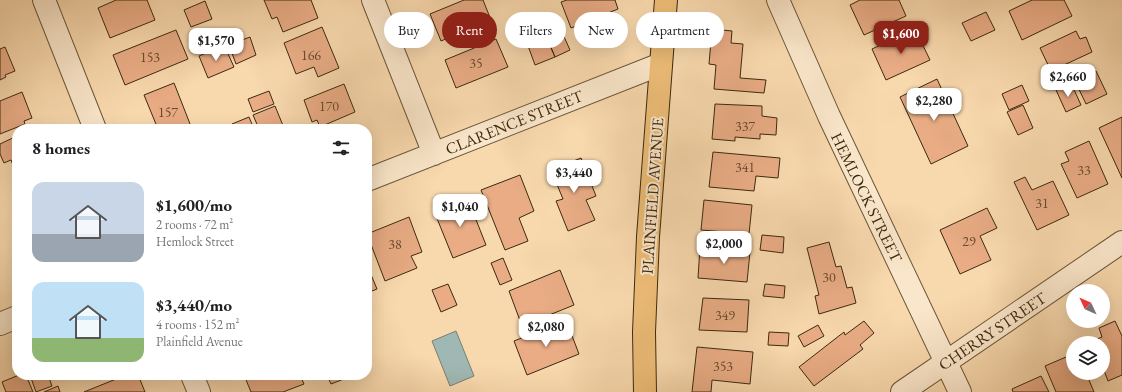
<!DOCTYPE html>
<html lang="en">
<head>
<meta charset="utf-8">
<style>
	body { margin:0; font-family:"EB Garamond",serif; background:#f2f2f2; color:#202124; height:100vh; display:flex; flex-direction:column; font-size:15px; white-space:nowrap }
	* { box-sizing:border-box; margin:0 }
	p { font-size:13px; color:#757577 }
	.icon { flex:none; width:22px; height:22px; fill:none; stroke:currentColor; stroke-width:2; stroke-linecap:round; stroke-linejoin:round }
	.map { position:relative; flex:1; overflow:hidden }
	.sheet { position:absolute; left:12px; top:124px; width:360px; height:256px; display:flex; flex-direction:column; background:#fff; border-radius:16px; box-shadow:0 4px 16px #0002 }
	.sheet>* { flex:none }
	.banner { position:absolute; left:384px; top:12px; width:380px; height:36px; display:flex; gap:8px }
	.needle { width:26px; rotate:314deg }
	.buttons { position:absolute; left:1066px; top:284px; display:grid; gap:8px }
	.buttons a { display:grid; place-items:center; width:44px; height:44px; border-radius:50%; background:#fff; box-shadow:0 4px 16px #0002; font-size:20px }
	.price { position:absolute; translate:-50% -34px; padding:0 9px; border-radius:8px; background:#fff; color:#222; font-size:13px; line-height:26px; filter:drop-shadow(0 1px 2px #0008) }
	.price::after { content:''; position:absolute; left:50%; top:24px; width:12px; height:9px; margin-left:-6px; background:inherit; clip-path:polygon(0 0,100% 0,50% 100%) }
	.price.current { background:#8f2418; color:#fff }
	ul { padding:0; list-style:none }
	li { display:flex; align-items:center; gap:12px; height:100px; padding:0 20px }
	li span { display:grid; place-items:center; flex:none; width:112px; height:80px; border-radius:12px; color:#555 }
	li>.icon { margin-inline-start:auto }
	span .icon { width:48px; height:48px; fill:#fffc; stroke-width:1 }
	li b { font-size:17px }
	h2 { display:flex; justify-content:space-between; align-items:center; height:48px; padding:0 20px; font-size:17px }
	.tag { padding:0 14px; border-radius:18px; background:#fff; box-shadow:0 4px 16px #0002; font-size:14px; line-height:36px }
	.tag.current { background:#8f2418; color:#fff }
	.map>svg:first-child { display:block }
	.water { fill:#a0b8b3; stroke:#787f72 }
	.building { fill:#e9ac85; stroke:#3c2a10 }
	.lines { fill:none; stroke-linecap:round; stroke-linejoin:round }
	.minor-casing { stroke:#6b5637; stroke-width:24 }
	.major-casing { stroke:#3c2a10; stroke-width:24 }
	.minor { stroke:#fae6ca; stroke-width:22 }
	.major { stroke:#ecbc76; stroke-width:22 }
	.labels { text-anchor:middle; stroke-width:4; stroke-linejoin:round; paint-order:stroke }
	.number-label { font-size:14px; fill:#674a2d }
	.street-label { font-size:16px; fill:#3c2a10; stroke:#fae6ca }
</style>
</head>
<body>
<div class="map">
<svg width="1122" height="392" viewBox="0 0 1122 392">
	<rect width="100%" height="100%" fill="#f8d8ad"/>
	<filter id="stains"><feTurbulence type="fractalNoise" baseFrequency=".005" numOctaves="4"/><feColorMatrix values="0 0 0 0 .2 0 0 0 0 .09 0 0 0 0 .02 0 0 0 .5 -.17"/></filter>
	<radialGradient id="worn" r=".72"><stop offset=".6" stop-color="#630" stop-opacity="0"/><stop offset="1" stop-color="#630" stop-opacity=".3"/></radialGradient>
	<path class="water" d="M 456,331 L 474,376 L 450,386 L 432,341 Z"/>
	<path class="building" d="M 116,0 L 147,0 L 155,20 L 110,38 L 98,8 Z
		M 264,0 L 311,0 L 318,18 L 283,32 L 277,17 L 272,19 Z
		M 464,0 L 483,0 L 491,20 L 441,41 L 430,14 Z
		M 567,0 L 615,0 L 618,9 L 571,28 L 561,2 Z
		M 860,0 L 899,0 L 906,16 L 864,35 L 850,5 Z
		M 1032,0 L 1064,0 L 1072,16 L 1022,40 L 1009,11 Z
		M 205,1 L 212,19 L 191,27 L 184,10 Z
		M 986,12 L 995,30 L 971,41 L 962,23 Z
		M 322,27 L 339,68 L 318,77 L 314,67 L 296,74 L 284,43 Z
		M 712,29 L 732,31 L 731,43 L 743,44 L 740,78 L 766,80 L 764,93 L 714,89 L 716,65 L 709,64 Z
		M 915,29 L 930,60 L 886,80 L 872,49 Z
		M 176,30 L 188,59 L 125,85 L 113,55 Z
		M 561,30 L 570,50 L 555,57 L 546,36 Z
		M 1076,31 L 1080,39 L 1086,37 L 1092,52 L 1051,71 L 1040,48 Z
		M 546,36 L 555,57 L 535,65 L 527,43 Z
		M 250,37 L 256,55 L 236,64 L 229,45 Z
		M 496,39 L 508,67 L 456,88 L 445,60 Z
		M 224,45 L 234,67 L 208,78 L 199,56 Z
		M 5,47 L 15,71 L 5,75 L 6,77 L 0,80 L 0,49 Z
		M 1096,71 L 1107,94 L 1086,104 L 1075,81 Z
		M 937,79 L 968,146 L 931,164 L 900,97 Z
		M 174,83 L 192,129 L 158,129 L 144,95 Z
		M 1071,83 L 1081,105 L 1066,112 L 1056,90 Z
		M 344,84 L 355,112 L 320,127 L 317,120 L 312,122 L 304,100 Z
		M 1022,85 L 1029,101 L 1009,110 L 1002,94 Z
		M 269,91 L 274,104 L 253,112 L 248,99 Z
		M 22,92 L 32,118 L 24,121 L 25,124 L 0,134 L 0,101 Z
		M 715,104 L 762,106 L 762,116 L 777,118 L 776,135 L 760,134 L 760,139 L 735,137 L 735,141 L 712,139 Z
		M 1023,105 L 1033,128 L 1018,135 L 1007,112 Z
		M 275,106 L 284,128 L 259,129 L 253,115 Z
		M 249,117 L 254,129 L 234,129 L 232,124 Z
		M 1122,117 L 1122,178 L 1099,128 Z
		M 17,136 L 17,175 L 11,160 L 4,163 L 0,154 L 0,144 Z
		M 1089,141 L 1108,184 L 1077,198 L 1061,164 L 1069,161 L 1065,152 Z
		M 713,152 L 780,158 L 778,178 L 756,176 L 754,191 L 709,187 Z
		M 581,158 L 596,196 L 586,200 L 595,220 L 568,231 L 556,201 L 563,199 L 551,170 Z
		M 520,175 L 534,211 L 519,218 L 528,241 L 505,250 L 481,190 Z
		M 1025,177 L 1032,190 L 1053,181 L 1069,215 L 1037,230 L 1014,182 Z
		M 461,200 L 463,205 L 469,202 L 486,245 L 453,258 L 434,211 Z
		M 704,200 L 752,205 L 749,234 L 701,230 Z
		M 987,208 L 997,228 L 980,236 L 991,260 L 960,274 L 940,230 Z
		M 409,217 L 422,252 L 411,256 L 417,268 L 385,281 L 367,234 Z
		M 762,235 L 784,237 L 783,253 L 760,250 Z
		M 829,242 L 836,267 L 841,266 L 847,288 L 852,287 L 856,303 L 819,314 L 815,296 L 819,295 L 807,248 Z
		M 700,247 L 750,252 L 747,282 L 698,278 Z
		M 503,258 L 512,280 L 500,285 L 491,263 Z
		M 367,265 L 377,289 L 367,293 Z
		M 560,270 L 574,305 L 522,326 L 509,291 Z
		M 448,284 L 457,305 L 441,312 L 432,290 Z
		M 765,284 L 785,286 L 784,298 L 763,296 Z
		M 703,298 L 749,300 L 747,332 L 699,330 Z
		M 566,320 L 579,354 L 527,375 L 514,341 Z
		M 864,321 L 874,333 L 860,345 L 863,349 L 814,386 L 799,367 L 844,332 L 845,335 Z
		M 1115,321 L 1122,336 L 1122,375 L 1108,381 L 1103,368 L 1103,343 L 1087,343 L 1102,337 L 1099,328 Z
		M 818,325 L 824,336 L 804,347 L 798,336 Z
		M 769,332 L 789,333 L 788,346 L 768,345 Z
		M 697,347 L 753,352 L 750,384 L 712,380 L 711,392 L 692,392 Z
		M 1073,354 L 1073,373 L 1086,373 L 1094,392 L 1056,392 L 1045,366 Z
		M 19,375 L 26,375 L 33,392 L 6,392 L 2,382 Z
		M 30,375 L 48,375 L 52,386 L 36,392 Z
		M 126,375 L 138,375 L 145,392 L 84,392 Z
		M 244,375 L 300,375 L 304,384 L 283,392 L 251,392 Z
		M 327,375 L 354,375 L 331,384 Z
		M 1041,376 L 1049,392 L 1013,392 L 1012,389 Z
		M 58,386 L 60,392 L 44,392 Z"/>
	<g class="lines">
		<defs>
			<path id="minor" d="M 44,0 L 95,129
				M 373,0 L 434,154
				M 778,0 L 829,116 L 960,392
				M 367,180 L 661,64
				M 0,324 L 17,317
				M 192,375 L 199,392
				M 902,392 L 1122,242"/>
			<path id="major" d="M 645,392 L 644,332 L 648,237 L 666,0"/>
		</defs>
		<use href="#minor" class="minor-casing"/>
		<use href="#major" class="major-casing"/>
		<use href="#minor" class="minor"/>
		<use href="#major" class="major"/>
	</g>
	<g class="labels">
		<g class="number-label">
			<text x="311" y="60">166</text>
			<text x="150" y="62">153</text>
			<text x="476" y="68">35</text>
			<text x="329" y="111">170</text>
			<text x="168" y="117">157</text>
			<text x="745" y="131">337</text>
			<text x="745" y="172">341</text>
			<text x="1084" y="175">33</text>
			<text x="1042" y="208">31</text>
			<text x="969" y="246">29</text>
			<text x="395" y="249">38</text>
			<text x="829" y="282">30</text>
			<text x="725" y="320">349</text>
			<text x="723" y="371">353</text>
		</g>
		<g class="street-label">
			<text transform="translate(514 122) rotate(-22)" y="6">CLARENCE STREET</text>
			<text transform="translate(652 196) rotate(-86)" y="6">PLAINFIELD AVENUE</text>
			<text transform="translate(867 197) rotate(64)" y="6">HEMLOCK STREET</text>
			<text transform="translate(992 331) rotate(-34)" y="6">CHERRY STREET</text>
		</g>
	</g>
	<rect width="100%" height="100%" filter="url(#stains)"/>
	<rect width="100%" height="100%" fill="url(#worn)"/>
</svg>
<div class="buttons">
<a><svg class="needle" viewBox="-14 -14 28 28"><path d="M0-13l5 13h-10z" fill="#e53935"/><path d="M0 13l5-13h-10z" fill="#757577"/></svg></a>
<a><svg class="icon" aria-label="layers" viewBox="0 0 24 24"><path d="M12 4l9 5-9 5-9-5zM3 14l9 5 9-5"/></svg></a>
</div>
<b class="price current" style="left:901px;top:55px">$1,600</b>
<b class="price" style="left:216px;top:62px">$1,570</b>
<b class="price" style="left:1068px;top:98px">$2,660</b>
<b class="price" style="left:934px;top:122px">$2,280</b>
<b class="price" style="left:574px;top:194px">$3,440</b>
<b class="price" style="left:460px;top:228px">$1,040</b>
<b class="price" style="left:724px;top:265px">$2,000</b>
<b class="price" style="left:546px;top:348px">$2,080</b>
<div class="banner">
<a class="tag">Buy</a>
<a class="tag current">Rent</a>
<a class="tag">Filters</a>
<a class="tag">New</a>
<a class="tag">Apartment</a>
</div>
<section class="sheet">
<h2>8 homes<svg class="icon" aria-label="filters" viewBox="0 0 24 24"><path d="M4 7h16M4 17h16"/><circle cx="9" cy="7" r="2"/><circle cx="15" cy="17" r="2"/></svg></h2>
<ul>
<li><span style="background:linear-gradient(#c9d6e8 65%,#9aa5b1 0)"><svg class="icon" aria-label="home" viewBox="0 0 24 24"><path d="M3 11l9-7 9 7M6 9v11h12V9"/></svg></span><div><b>$1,600/mo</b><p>2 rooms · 72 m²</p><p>Hemlock Street</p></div></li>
<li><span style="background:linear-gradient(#bfe0f5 70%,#8fb573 0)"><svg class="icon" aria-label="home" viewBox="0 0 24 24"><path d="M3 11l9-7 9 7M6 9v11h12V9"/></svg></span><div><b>$3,440/mo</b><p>4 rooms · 152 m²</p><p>Plainfield Avenue</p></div></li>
</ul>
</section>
</div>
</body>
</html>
